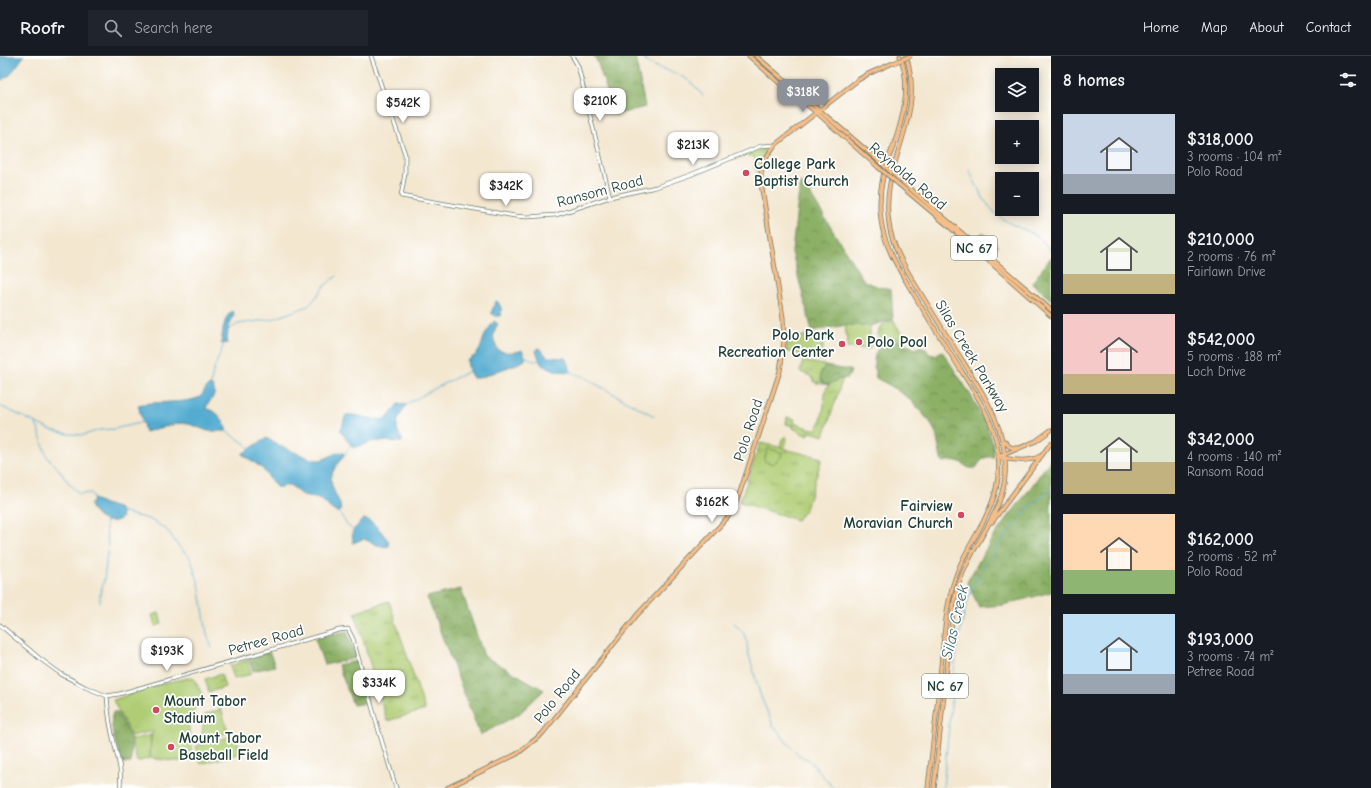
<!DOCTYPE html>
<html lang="en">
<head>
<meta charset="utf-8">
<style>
	body { margin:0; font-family:"Comic Neue",sans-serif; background:#20242c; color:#f1f3f6; height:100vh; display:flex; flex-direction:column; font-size:15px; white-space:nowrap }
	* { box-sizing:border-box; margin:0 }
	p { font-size:13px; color:#9ea1a6 }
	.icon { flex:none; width:22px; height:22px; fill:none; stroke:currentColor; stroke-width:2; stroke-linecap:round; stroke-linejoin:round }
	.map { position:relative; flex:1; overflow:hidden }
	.drawer { display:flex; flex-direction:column; background:#171b24; width:320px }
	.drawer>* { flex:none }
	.buttons { position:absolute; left:995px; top:12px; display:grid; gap:8px }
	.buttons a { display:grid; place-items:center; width:44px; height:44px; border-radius:0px; background:#171b24; box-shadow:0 2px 10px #0003; font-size:20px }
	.price { position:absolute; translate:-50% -34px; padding:0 9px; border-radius:8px; background:#fff; color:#222; font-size:13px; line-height:26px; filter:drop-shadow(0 1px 2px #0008) }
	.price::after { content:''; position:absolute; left:50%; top:24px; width:12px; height:9px; margin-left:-6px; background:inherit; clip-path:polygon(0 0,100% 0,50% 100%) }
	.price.selected { background:#8c9099; color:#fff }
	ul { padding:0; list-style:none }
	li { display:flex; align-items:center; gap:12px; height:100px; padding:0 12px }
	li span { display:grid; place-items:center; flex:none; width:112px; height:80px; border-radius:0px; color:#555 }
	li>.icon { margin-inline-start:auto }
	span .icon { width:48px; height:48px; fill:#fffc; stroke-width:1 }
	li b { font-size:17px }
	h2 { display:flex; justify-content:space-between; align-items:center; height:48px; padding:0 12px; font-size:17px }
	header { display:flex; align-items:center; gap:24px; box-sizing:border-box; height:56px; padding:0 20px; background:#171b24; border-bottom:1px solid #363941 }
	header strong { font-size:19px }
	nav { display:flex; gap:22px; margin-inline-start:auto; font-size:14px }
	.search { width:280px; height:36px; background:#20242c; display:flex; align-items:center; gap:10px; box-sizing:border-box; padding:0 14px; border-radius:0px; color:#9ea1a6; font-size:15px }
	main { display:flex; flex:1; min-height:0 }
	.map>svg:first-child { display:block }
	.grass { fill:url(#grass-tufts); stroke:#688554 }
	.forest { fill:url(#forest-crowns); stroke:#56764d }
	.garden { fill:url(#garden-dots); stroke:#688554 }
	.pitch { fill:#b0cd74; stroke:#688554 }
	.water { fill:#53abd0; stroke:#397482 }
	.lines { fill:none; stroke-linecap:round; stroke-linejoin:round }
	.stream { stroke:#53abd0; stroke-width:1 }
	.minor-casing { stroke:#69786b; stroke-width:4.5 }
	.major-casing { stroke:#69786b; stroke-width:5 }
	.minor { stroke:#fff; stroke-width:3 }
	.major { stroke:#f7bd88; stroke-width:3.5 }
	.major-bridge-casing { stroke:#69786b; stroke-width:5; stroke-linecap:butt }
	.major-bridge { stroke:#f7bd88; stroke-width:3.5 }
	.poi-dot { fill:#d1495b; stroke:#fff; stroke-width:1.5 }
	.labels { text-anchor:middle; stroke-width:3.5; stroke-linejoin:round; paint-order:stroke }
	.shield { fill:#fff; stroke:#627771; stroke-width:1 }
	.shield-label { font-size:14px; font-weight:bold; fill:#1f3d34 }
	.poi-label { font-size:15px; font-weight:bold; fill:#1f3d34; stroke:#fff; text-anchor:start }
	.street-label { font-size:15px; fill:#1f3d34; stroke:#fff }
	.water-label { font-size:16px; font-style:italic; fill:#31646b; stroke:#fff }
</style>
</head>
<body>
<header>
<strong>Roofr</strong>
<div class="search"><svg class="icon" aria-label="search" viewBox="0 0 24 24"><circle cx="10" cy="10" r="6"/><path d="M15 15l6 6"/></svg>Search here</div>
<nav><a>Home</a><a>Map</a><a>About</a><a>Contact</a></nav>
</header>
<main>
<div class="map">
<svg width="1051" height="732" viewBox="0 0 1051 732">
	<defs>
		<pattern id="grass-tufts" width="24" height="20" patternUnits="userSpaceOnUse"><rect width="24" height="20" fill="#b0cd74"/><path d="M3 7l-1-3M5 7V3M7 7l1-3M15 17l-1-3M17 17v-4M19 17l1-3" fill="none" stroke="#8fa860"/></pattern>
		<pattern id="forest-crowns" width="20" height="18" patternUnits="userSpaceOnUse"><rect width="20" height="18" fill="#8cb066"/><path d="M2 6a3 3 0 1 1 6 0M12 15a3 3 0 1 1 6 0" fill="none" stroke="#729055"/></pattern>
		<pattern id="garden-dots" width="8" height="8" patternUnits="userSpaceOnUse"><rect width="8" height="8" fill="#b0cd74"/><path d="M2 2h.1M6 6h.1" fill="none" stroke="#8fa860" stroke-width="1.8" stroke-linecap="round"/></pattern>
	</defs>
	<rect width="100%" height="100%" fill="#fff"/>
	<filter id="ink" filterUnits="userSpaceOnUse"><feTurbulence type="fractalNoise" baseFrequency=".025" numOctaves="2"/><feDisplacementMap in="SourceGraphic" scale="8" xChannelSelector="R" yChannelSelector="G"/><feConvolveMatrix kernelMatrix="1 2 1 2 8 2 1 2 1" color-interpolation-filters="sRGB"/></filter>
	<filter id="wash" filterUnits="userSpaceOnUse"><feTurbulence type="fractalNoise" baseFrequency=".012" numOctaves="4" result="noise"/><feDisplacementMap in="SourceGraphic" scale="16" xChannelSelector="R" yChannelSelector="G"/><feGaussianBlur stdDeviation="0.9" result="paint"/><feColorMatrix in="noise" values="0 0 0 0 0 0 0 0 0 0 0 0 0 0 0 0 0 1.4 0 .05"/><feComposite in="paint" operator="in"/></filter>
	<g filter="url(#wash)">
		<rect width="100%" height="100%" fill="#f3e7d0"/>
		<path class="grass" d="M 764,92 L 767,96 L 758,118 L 754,111 L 757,106 L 752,99 L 749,101 L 747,98 Z
			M 893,263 L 904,283 C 891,281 885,283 874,290 L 874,287 C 879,281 877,280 879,274 C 880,268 888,266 893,263 Z
			M 824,278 L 822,304 L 786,295 L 788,282 Z
			M 803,305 L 824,309 L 825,310 C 820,317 819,320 824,328 L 816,327 L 811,320 L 800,316 Z
			M 844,322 L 842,325 L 824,380 L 811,376 L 807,380 L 793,372 L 794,368 L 793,370 L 786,368 L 787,361 L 795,363 L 794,367 L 808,372 L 817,373 C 821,366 823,356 824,349 C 825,343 824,335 828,330 C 831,326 839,323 844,322 Z
			M 786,380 L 787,384 L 784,393 L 822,402 L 806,453 L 797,464 L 740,446 L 760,387 L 783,392 L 780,391 L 782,383 Z
			M 389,545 L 425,654 L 387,665 L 355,557 Z
			M 159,557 L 162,568 L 155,570 L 152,559 Z
			M 247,604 L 251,618 L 234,623 L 230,610 Z
			M 221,618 L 225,631 L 209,636 L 205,623 Z"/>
		<path class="forest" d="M 594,0 L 635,0 L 645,51 L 615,59 L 597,5 Z
			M 800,126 L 805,130 L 864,225 L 879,231 L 891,233 L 893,263 L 870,270 L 846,269 L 812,275 L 792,196 Z
			M 1051,201 L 1051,244 L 1032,227 Z
			M 896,284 L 901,285 L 915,293 L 921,290 L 926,293 L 929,298 L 935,299 L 942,295 C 959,322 995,369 994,401 C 984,400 981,404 976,412 C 965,414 966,407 957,405 C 953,404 948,405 943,406 L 941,403 L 936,377 L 930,366 L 910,343 L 891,330 L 876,322 C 872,302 872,289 896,284 Z
			M 825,310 C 834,311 840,314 849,313 L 851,315 L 848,322 L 839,323 L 828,329 L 824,328 C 818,319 820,318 825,310 Z
			M 1051,403 L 1051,536 L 1003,549 L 979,551 L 967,526 L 993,481 L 1026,438 Z
			M 461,533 L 484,600 L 544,634 L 519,658 L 480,679 L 427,541 Z
			M 347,575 L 356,602 L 324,609 L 315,582 Z
			M 269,595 L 275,610 L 253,615 L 248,602 Z
			M 357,605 L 368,647 L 353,649 L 338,609 Z
			M 113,656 L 118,657 L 131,683 L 131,707 L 123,707 C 118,693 108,670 113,656 Z"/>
		<path class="garden" d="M 983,176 L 999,190 L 994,195 L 978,181 Z"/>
		<path class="pitch" d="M 846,269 L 870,270 L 870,293 L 847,292 L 848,280 L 845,279 Z
			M 768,392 L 782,397 L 781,401 L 773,408 L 764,405 Z
			M 193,621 L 203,640 L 188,664 L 192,702 L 189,705 L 172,705 L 150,702 L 137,706 L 131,684 L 151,679 L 150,701 L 151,680 L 153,675 L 131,680 L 113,644 L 164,627 Z
			M 221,653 L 228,675 L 227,677 L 203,683 L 202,679 L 204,660 L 207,658 Z
			M 236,679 L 241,697 L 201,708 L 196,690 Z"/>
		<path class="water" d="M 0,0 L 24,0 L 10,19 L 0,25 Z
			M 496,245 L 498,246 C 501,251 503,255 500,260 L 496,260 L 491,257 Z
			M 233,255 L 234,258 L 228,274 L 227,287 L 223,288 L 221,287 C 223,277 223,260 233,255 Z
			M 494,265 L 498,268 C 492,277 492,283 498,294 C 504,297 516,297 522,294 L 525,300 L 525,304 L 519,307 L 479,322 L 473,322 L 469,315 L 467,305 C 482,296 479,293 485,279 C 487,274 491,270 494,265 Z
			M 539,292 L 548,301 L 565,302 L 569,309 L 571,316 L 557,315 L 541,308 L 536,295 L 537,293 Z
			M 211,329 C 220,338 209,344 206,352 C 209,354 212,354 215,356 C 221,361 227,368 226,375 L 208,375 L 189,368 L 181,367 L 159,372 L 145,376 L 138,349 C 152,345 192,348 201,340 C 204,337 205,333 208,330 Z
			M 398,348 L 406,349 C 399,362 392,369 402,383 L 402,386 L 375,385 L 353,392 L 340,374 C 344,369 343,364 346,359 C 356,357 381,368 388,361 C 392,358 394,352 398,348 Z
			M 266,382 C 277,388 306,403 318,404 C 326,404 332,398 339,396 L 344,397 L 344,399 C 340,405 335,410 332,418 C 327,432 344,446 340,456 C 331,457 327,447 320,443 C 313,440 305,441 299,437 C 295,434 294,430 289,430 C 284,429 281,432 276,431 L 262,412 L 242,398 Z
			M 94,443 L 105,448 L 120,453 L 121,456 L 122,462 C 108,471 95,462 90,449 Z
			M 363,463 C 373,463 382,477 388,484 L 389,490 C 380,493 371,485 363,483 L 353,487 L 352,476 Z"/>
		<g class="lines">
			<path class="stream" d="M 644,0 L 645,5 C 659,14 677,15 690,26 C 695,29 699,35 703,40
				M 969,113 C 977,131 985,151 1003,163 C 1012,170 1023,172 1033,178 C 1041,182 1046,189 1051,195
				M 228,274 L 238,268 L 273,263 L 308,250 L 314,244 L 324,230 L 337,220
				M 525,300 L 534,305 L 540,304
				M 570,315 C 579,320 586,320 594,327 L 654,360
				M 211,329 C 211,315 220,301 224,287
				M 405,349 L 445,327 L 470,315
				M 0,350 L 51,374 L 69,378 L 83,379 L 100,374 L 114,373 L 144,366
				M 36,367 L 47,401 L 57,411 L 68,426 L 79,438 L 91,437 L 94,443
				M 225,375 L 237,382 L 250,392
				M 344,399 L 351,389
				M 120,456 L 149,463 L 161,470 L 168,475 L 179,491 L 190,501 L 199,528 L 207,578 L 212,592
				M 339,456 L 347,469 L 354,475
				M 100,546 L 100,538 L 104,524 L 108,490 L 105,465
				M 734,567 L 744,578 L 747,586 L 748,596 L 761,641 L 773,669 L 789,689 L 799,699 L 809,704 L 833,732
				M 943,732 L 956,596 L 965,553 L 969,540 L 978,520 L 1007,478 L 1016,469 L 1028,452 L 1051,433"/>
		</g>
	</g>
	<g filter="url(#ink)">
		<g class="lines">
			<defs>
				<path id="minor" d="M 371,0 L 405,98 L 405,117 L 401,140 L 515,160 L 527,161 L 556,159 L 610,141 L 656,131 L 690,119 L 761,90 L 775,89
					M 572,0 L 578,10 L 610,141
					M 0,569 L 39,602 L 61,618 L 85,631 L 107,640 L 119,638 L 339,574 L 348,573 L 353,583 L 380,679 L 396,732
					M 107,640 C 108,655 110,671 114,686 C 118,705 122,712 120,732"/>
				<path id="major" d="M 749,0 L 785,32 L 816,56 L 878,111
					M 756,0 L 880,106
					M 900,0 C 912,30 903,63 893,91 C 889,101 885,111 883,121 C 880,135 879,150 881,164 C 884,189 897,210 910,232 C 925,257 941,283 957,308 C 972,332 989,356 996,384 C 1002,409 998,438 986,460 C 978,478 966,494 959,512 C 947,540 945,570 942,600 C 938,644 933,688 928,732
					M 906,0 C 927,63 879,107 889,168 C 892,189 902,206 912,223 C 928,250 944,275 960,301 C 983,337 1009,374 1005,420 C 1002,454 981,478 967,508 C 961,520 957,532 954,545 L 934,732
					M 899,123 L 1051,254
					M 896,126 L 964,183 L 1051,260
					M 1004,385 L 1010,391 L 1017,392
					M 998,401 L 1036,385 L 1051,374
					M 998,401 C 1011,404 1029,407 1040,400
					M 992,466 L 1051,387
					M 447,732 L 517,698 L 542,678 L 637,559 L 728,461 L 734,451 L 740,436 L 780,315 L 784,286 L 783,262 L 761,127 L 761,118 L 764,106 L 769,97 L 775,89 L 858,24 L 868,18 L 893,7"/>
			</defs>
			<use href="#minor" class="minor-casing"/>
			<use href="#major" class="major-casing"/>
			<use href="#minor" class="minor"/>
			<use href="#major" class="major"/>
			<defs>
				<path id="major-bridge" d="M 893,7 L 911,0
					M 880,106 L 899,123
					M 878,111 L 896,126"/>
			</defs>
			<use href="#major-bridge" class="major-bridge-casing"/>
			<use href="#major-bridge" class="major-bridge"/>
		</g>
	</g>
	<g class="poi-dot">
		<circle cx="746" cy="117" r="4"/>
		<circle cx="859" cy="286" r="4"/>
		<circle cx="842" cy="288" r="4"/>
		<circle cx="961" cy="459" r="4"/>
		<circle cx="156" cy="654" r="4"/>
		<circle cx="171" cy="691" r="4"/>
	</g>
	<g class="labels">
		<g class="shield">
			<rect x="951" y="180" width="46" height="24" rx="3"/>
			<rect x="922" y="618" width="46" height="24" rx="3"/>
		</g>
		<g class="shield-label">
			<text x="974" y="197">NC 67</text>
			<text x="945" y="635">NC 67</text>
		</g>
		<g class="poi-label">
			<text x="754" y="113">College Park<tspan x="754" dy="17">Baptist Church</tspan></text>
			<text x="834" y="284" text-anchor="end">Polo Park<tspan x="834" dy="17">Recreation Center</tspan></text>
			<text x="867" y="291">Polo Pool</text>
			<text x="953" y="455" text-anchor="end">Fairview<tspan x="953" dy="17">Moravian Church</tspan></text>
			<text x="164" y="650">Mount Tabor<tspan x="164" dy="17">Stadium</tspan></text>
			<text x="179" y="687">Mount Tabor<tspan x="179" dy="17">Baseball Field</tspan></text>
		</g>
		<g class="street-label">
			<text transform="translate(908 120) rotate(40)" y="5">Reynolda Road</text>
			<text transform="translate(600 135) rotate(-15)" y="5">Ransom Road</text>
			<text transform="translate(972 300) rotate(59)" y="5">Silas Creek Parkway</text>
			<text transform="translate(748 374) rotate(-72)" y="5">Polo Road</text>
			<text transform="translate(266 584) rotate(-16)" y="5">Petree Road</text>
			<text transform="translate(557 640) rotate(-51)" y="5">Polo Road</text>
		</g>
		<g class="water-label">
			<text transform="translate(954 566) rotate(-77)" y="6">Silas Creek</text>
		</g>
	</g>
</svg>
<div class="buttons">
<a><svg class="icon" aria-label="layers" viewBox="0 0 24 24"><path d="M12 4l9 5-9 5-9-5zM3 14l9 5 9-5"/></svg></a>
<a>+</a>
<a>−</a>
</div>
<b class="price selected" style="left:803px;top:57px">$318K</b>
<b class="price" style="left:600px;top:66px">$210K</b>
<b class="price" style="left:403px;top:68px">$542K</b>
<b class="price" style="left:693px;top:110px">$213K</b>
<b class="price" style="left:506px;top:151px">$342K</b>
<b class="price" style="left:712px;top:467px">$162K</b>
<b class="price" style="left:167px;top:616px">$193K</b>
<b class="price" style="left:379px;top:648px">$334K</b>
</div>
<section class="drawer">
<h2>8 homes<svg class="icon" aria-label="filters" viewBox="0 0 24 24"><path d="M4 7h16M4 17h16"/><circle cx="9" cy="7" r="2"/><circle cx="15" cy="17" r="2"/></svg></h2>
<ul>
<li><span style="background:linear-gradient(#c9d6e8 75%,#9aa5b1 0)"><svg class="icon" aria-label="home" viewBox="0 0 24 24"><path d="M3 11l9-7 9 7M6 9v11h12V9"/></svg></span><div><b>$318,000</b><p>3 rooms · 104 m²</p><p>Polo Road</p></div></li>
<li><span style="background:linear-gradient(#dfe7d0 75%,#c2b280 0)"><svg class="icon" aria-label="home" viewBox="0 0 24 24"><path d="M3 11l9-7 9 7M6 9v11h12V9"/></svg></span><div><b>$210,000</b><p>2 rooms · 76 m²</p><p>Fairlawn Drive</p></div></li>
<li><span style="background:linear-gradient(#f6c9c9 75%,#c2b280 0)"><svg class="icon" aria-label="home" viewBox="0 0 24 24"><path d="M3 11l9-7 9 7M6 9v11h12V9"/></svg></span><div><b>$542,000</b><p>5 rooms · 188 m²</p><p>Loch Drive</p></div></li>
<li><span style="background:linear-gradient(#dfe7d0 60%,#c2b280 0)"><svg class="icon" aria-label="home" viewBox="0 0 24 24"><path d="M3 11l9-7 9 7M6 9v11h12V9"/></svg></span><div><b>$342,000</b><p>4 rooms · 140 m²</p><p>Ransom Road</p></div></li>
<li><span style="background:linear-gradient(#ffd9b3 70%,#8fb573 0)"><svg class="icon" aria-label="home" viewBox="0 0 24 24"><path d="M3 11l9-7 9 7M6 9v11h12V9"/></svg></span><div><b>$162,000</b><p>2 rooms · 52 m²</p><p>Polo Road</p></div></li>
<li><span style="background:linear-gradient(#bfe0f5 75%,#9aa5b1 0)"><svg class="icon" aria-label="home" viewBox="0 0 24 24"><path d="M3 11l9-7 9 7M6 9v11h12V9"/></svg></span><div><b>$193,000</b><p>3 rooms · 74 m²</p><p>Petree Road</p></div></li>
</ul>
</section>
</main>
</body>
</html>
